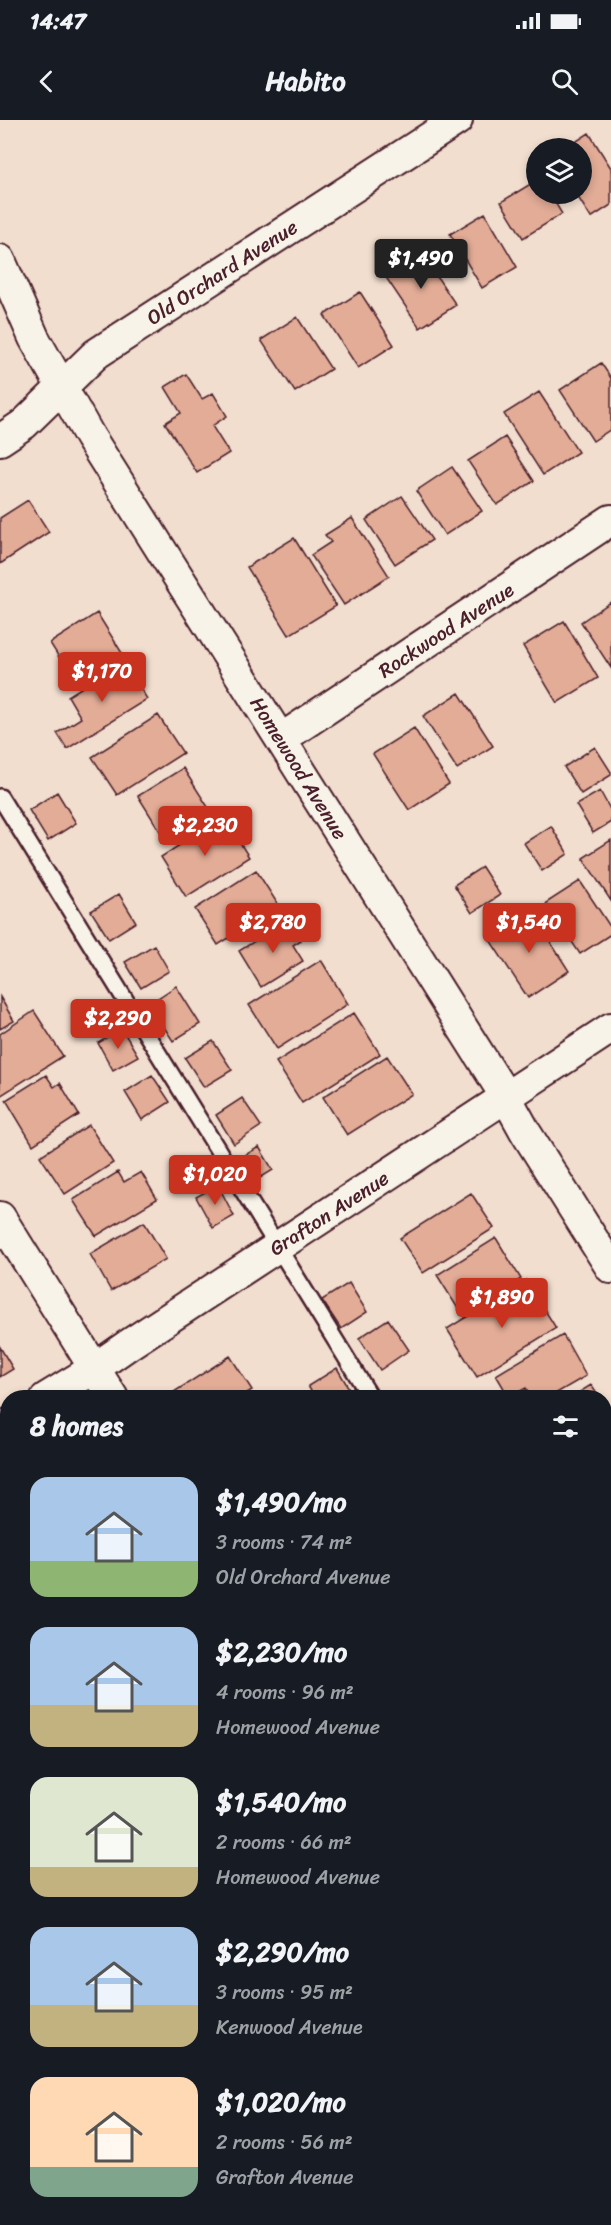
<!DOCTYPE html>
<html lang="en">
<head>
<meta charset="utf-8">
<style>
	body { margin:0; font-family:Sriracha,sans-serif; background:#242831; color:#f1f3f6; height:100vh; display:flex; flex-direction:column; font-size:22px; white-space:nowrap }
	* { box-sizing:border-box; margin:0 }
	p { font-size:20px; color:#9ea1a6 }
	.icon { flex:none; width:33px; height:33px; fill:none; stroke:currentColor; stroke-width:2; stroke-linecap:round; stroke-linejoin:round }
	.map { position:relative; flex:1; overflow:hidden }
	.side { position:absolute; left:0px; top:1270px; width:612px; height:836px; display:flex; flex-direction:column; background:#171b24; border-radius:24px 24px 0 0; box-shadow:0 3px 9px #0003 }
	.side>* { flex:none }
	.buttons { position:absolute; left:526px; top:18px; display:grid; gap:12px }
	.buttons a { display:grid; place-items:center; width:66px; height:66px; border-radius:50%; background:#171b24; box-shadow:0 3px 9px #0003; font-size:30px }
	.price { position:absolute; translate:-50% -51px; padding:0 14px; border-radius:6px; background:#c8321e; color:#fff; font-size:20px; line-height:39px; filter:drop-shadow(0 2px 3px #0008) }
	.price::after { content:''; position:absolute; left:50%; top:36px; width:18px; height:14px; margin-left:-9px; background:inherit; clip-path:polygon(0 0,100% 0,50% 100%) }
	.price.active { background:#222; color:#fff }
	ul { padding:0; list-style:none }
	li { display:flex; align-items:center; gap:18px; height:150px; padding:0 30px }
	li span { display:grid; place-items:center; flex:none; width:168px; height:120px; border-radius:18px; color:#555 }
	li>.icon { margin-inline-start:auto }
	span .icon { width:72px; height:72px; fill:#fffc; stroke-width:1 }
	li b { font-size:26px }
	h2 { display:flex; justify-content:space-between; align-items:center; height:72px; padding:0 30px; font-size:26px }
	.status { display:flex; justify-content:space-between; align-items:center; height:42px; padding:0 30px; background:#171b24; direction:ltr }
	.status svg { height:16px; fill:currentColor }
	header { display:flex; justify-content:space-between; align-items:center; height:78px; padding:0 30px; background:#171b24; font-size:27px; font-weight:800 }
	.map>svg:first-child { display:block }
	.building { fill:#e2ac96; stroke:#4a1f2b; stroke-width:1.5 }
	.lines { fill:none; stroke-linecap:round; stroke-linejoin:round }
	.service-casing { stroke:#4a1f2b; stroke-width:20 }
	.minor-casing { stroke:#4a1f2b; stroke-width:34 }
	.service { stroke:#f7f3e8; stroke-width:15 }
	.minor { stroke:#f7f3e8; stroke-width:30 }
	.labels { text-anchor:middle; stroke-width:4.5; stroke-linejoin:round; paint-order:stroke }
	.street-label { font-size:20px; fill:#4a1f2b; stroke:#f7f3e8 }
</style>
</head>
<body>
<div class="status"><b>14:47</b><svg viewBox="0 0 49 12"><path d="M0 12V9h3v3zM5 12V6h3v6zM10 12V3h3v9zM15 12V0h3v12zM26 1h20v11H26zM47 4h2v5h-2z"/></svg></div>
<header><svg class="icon" aria-label="back" viewBox="0 0 24 24"><path d="M15 5l-7 7 7 7"/></svg>Habito<svg class="icon" aria-label="search" viewBox="0 0 24 24"><circle cx="10" cy="10" r="6"/><path d="M15 15l6 6"/></svg></header>
<div class="map">
<svg width="611" height="2105" viewBox="0 0 611 2105">
	<rect width="100%" height="100%" fill="#f1decf"/>
	<filter id="ink" filterUnits="userSpaceOnUse"><feTurbulence type="fractalNoise" baseFrequency=".0167" numOctaves="2"/><feDisplacementMap in="SourceGraphic" scale="12" xChannelSelector="R" yChannelSelector="G"/><feConvolveMatrix kernelMatrix="1 2 1 2 8 2 1 2 1" color-interpolation-filters="sRGB"/></filter>
	<g filter="url(#ink)">
		<path class="building" d="M 589,13 L 611,48 L 611,85 L 591,98 L 576,74 L 582,74 L 582,28 L 566,28 Z
			M 537,60 L 537,74 L 550,74 L 562,94 L 523,118 L 501,82 Z
			M 485,93 L 517,147 L 482,168 L 450,114 Z
			M 421,133 L 456,185 L 420,208 L 385,156 Z
			M 360,172 L 394,225 L 358,248 L 324,195 Z
			M 297,197 L 331,249 L 295,272 L 261,220 Z
			M 601,243 L 611,258 L 611,309 L 593,321 L 560,270 Z
			M 186,254 L 202,279 L 213,273 L 227,296 L 212,306 L 229,333 L 197,353 L 165,303 L 181,293 L 165,267 Z
			M 539,272 L 578,332 L 543,355 L 504,294 Z
			M 505,317 L 534,361 L 497,385 L 468,341 Z
			M 452,347 L 482,391 L 445,415 L 416,371 Z
			M 402,376 L 432,420 L 395,444 L 366,400 Z
			M 28,380 L 49,412 L 0,444 L 0,398 Z
			M 352,398 L 389,456 L 344,485 L 311,435 L 331,422 L 325,415 Z
			M 294,418 L 336,486 L 289,515 L 247,447 Z
			M 611,482 L 611,548 L 581,502 Z
			M 97,493 L 122,533 L 75,563 L 50,523 Z
			M 564,501 L 598,558 L 557,583 L 523,526 Z
			M 124,541 L 147,579 L 67,629 L 57,613 L 81,598 L 68,576 Z
			M 459,573 L 493,626 L 457,649 L 423,596 Z
			M 158,595 L 183,633 L 117,675 L 92,637 Z
			M 414,608 L 449,664 L 409,690 L 373,634 Z
			M 595,627 L 611,652 L 611,655 L 581,674 L 564,647 Z
			M 183,648 L 208,687 L 163,716 L 138,676 Z
			M 600,671 L 611,691 L 611,702 L 593,713 L 576,685 Z
			M 57,672 L 76,703 L 48,721 L 29,690 Z
			M 223,697 L 249,737 L 186,777 L 161,737 Z
			M 551,706 L 568,734 L 542,751 L 524,723 Z
			M 611,720 L 611,781 L 583,738 Z
			M 482,747 L 500,775 L 472,793 L 454,765 Z
			M 256,750 L 279,786 L 218,825 L 195,789 Z
			M 580,761 L 611,808 L 611,814 L 580,834 L 546,783 Z
			M 119,774 L 136,802 L 109,819 L 91,791 Z
			M 530,790 L 569,851 L 528,878 L 488,817 Z
			M 288,800 L 301,820 L 293,825 L 303,841 L 261,867 L 239,831 Z
			M 154,825 L 169,851 L 141,868 L 125,842 Z
			M 321,840 L 348,884 L 277,929 L 249,885 Z
			M 176,866 L 200,904 L 173,921 L 149,884 Z
			M 0,877 L 14,901 L 0,909 Z
			M 34,891 L 63,936 L 0,976 L 0,914 Z
			M 354,893 L 380,934 L 302,983 L 276,942 Z
			M 122,909 L 138,936 L 113,950 L 98,923 Z
			M 213,921 L 232,950 L 204,967 L 185,938 Z
			M 387,936 L 412,974 L 347,1015 L 323,977 Z
			M 46,955 L 54,967 L 60,963 L 79,995 L 33,1025 L 6,980 Z
			M 152,955 L 170,982 L 142,1000 L 125,972 Z
			M 242,978 L 261,1006 L 234,1024 L 216,995 Z
			M 89,1005 L 113,1043 L 65,1074 L 40,1036 Z
			M 259,1027 L 273,1050 L 252,1063 L 238,1039 Z
			M 118,1052 L 124,1062 L 141,1052 L 157,1079 L 96,1116 L 73,1080 Z
			M 218,1065 L 234,1096 L 213,1108 L 196,1077 Z
			M 471,1073 L 494,1108 L 423,1153 L 400,1118 Z
			M 144,1102 L 166,1139 L 111,1171 L 90,1134 Z
			M 496,1118 L 521,1159 L 462,1195 L 437,1155 Z
			M 526,1160 L 556,1208 L 477,1257 L 447,1209 Z
			M 349,1163 L 367,1192 L 341,1209 L 322,1180 Z
			M 388,1199 L 409,1230 L 380,1250 L 359,1218 Z
			M 563,1215 L 586,1256 L 548,1278 L 532,1278 L 526,1268 L 509,1277 L 496,1255 Z
			M 0,1227 L 13,1249 L 0,1257 Z
			M 230,1236 L 252,1270 L 239,1278 L 178,1278 L 174,1272 Z
			M 337,1248 L 350,1270 L 337,1278 L 315,1278 L 308,1266 Z
			M 591,1265 L 600,1278 L 570,1278 Z
			M 604,1286 L 611,1296 L 611,1302 L 604,1307 Z
			M 611,1316 L 611,1367 L 604,1371 L 604,1320 Z
			M 611,1380 L 611,1438 L 604,1442 L 604,1384 Z
			M 8,1598 L 8,1627 L 0,1631 L 0,1602 Z
			M 604,1678 L 611,1689 L 611,1709 L 604,1713 Z
			M 8,1781 L 8,1839 L 0,1844 L 0,1786 Z
			M 606,1803 L 611,1810 L 611,1853 L 604,1857 L 604,1804 Z
			M 611,1873 L 611,1921 L 604,1925 L 604,1877 Z
			M 611,1932 L 611,1974 L 604,1964 L 604,1936 Z
			M 0,2091 L 9,2105 L 0,2105 Z
			M 160,2098 L 218,2098 L 222,2105 L 150,2105 Z
			M 481,2098 L 543,2098 L 546,2103 L 544,2105 L 485,2105 Z"/>
		<g class="lines">
			<defs>
				<path id="service" d="M 0,677 L 371,1278
					M 0,1530 L 8,1542
					M 604,1652 L 611,1662
					M 349,2098 L 353,2105"/>
				<path id="minor" d="M 0,140 L 34,218 L 90,317 L 506,977 L 526,1013 L 611,1148
					M 0,320 L 24,304 L 96,234 L 457,0
					M 281,619 L 611,400
					M 0,1097 L 113,1278
					M 46,1278 L 95,1248 L 128,1225 L 611,908
					M 0,1309 L 8,1304
					M 0,1970 L 8,1982
					M 604,2077 L 611,2087
					M 80,2098 L 84,2105"/>
			</defs>
			<use href="#service" class="service-casing"/>
			<use href="#minor" class="minor-casing"/>
			<use href="#service" class="service"/>
			<use href="#minor" class="minor"/>
		</g>
	</g>
	<g class="labels">
		<g class="street-label">
			<text transform="translate(222 152) rotate(-33)" y="7">Old Orchard Avenue</text>
			<text transform="translate(446 510) rotate(-33)" y="7">Rockwood Avenue</text>
			<text transform="translate(299 648) rotate(58)" y="7">Homewood Avenue</text>
			<text transform="translate(329 1093) rotate(-33)" y="7">Grafton Avenue</text>
		</g>
	</g>
</svg>
<div class="buttons">
<a><svg class="icon" aria-label="layers" viewBox="0 0 24 24"><path d="M12 4l9 5-9 5-9-5zM3 14l9 5 9-5"/></svg></a>
</div>
<b class="price active" style="left:421px;top:170px">$1,490</b>
<b class="price" style="left:102px;top:583px">$1,170</b>
<b class="price" style="left:205px;top:737px">$2,230</b>
<b class="price" style="left:273px;top:834px">$2,780</b>
<b class="price" style="left:529px;top:834px">$1,540</b>
<b class="price" style="left:118px;top:930px">$2,290</b>
<b class="price" style="left:215px;top:1086px">$1,020</b>
<b class="price" style="left:502px;top:1209px">$1,890</b>
<section class="side">
<h2>8 homes<svg class="icon" aria-label="filters" viewBox="0 0 24 24"><path d="M4 7h16M4 17h16"/><circle cx="9" cy="7" r="2"/><circle cx="15" cy="17" r="2"/></svg></h2>
<ul>
<li><span style="background:linear-gradient(#a9c7e8 70%,#8fb573 0)"><svg class="icon" aria-label="home" viewBox="0 0 24 24"><path d="M3 11l9-7 9 7M6 9v11h12V9"/></svg></span><div><b>$1,490/mo</b><p>3 rooms · 74 m²</p><p>Old Orchard Avenue</p></div></li>
<li><span style="background:linear-gradient(#a9c7e8 65%,#c2b280 0)"><svg class="icon" aria-label="home" viewBox="0 0 24 24"><path d="M3 11l9-7 9 7M6 9v11h12V9"/></svg></span><div><b>$2,230/mo</b><p>4 rooms · 96 m²</p><p>Homewood Avenue</p></div></li>
<li><span style="background:linear-gradient(#dfe7d0 75%,#c2b280 0)"><svg class="icon" aria-label="home" viewBox="0 0 24 24"><path d="M3 11l9-7 9 7M6 9v11h12V9"/></svg></span><div><b>$1,540/mo</b><p>2 rooms · 66 m²</p><p>Homewood Avenue</p></div></li>
<li><span style="background:linear-gradient(#a9c7e8 65%,#c2b280 0)"><svg class="icon" aria-label="home" viewBox="0 0 24 24"><path d="M3 11l9-7 9 7M6 9v11h12V9"/></svg></span><div><b>$2,290/mo</b><p>3 rooms · 95 m²</p><p>Kenwood Avenue</p></div></li>
<li><span style="background:linear-gradient(#ffd9b3 75%,#7fa58c 0)"><svg class="icon" aria-label="home" viewBox="0 0 24 24"><path d="M3 11l9-7 9 7M6 9v11h12V9"/></svg></span><div><b>$1,020/mo</b><p>2 rooms · 56 m²</p><p>Grafton Avenue</p></div></li>
</ul>
</section>
</div>
</body>
</html>
